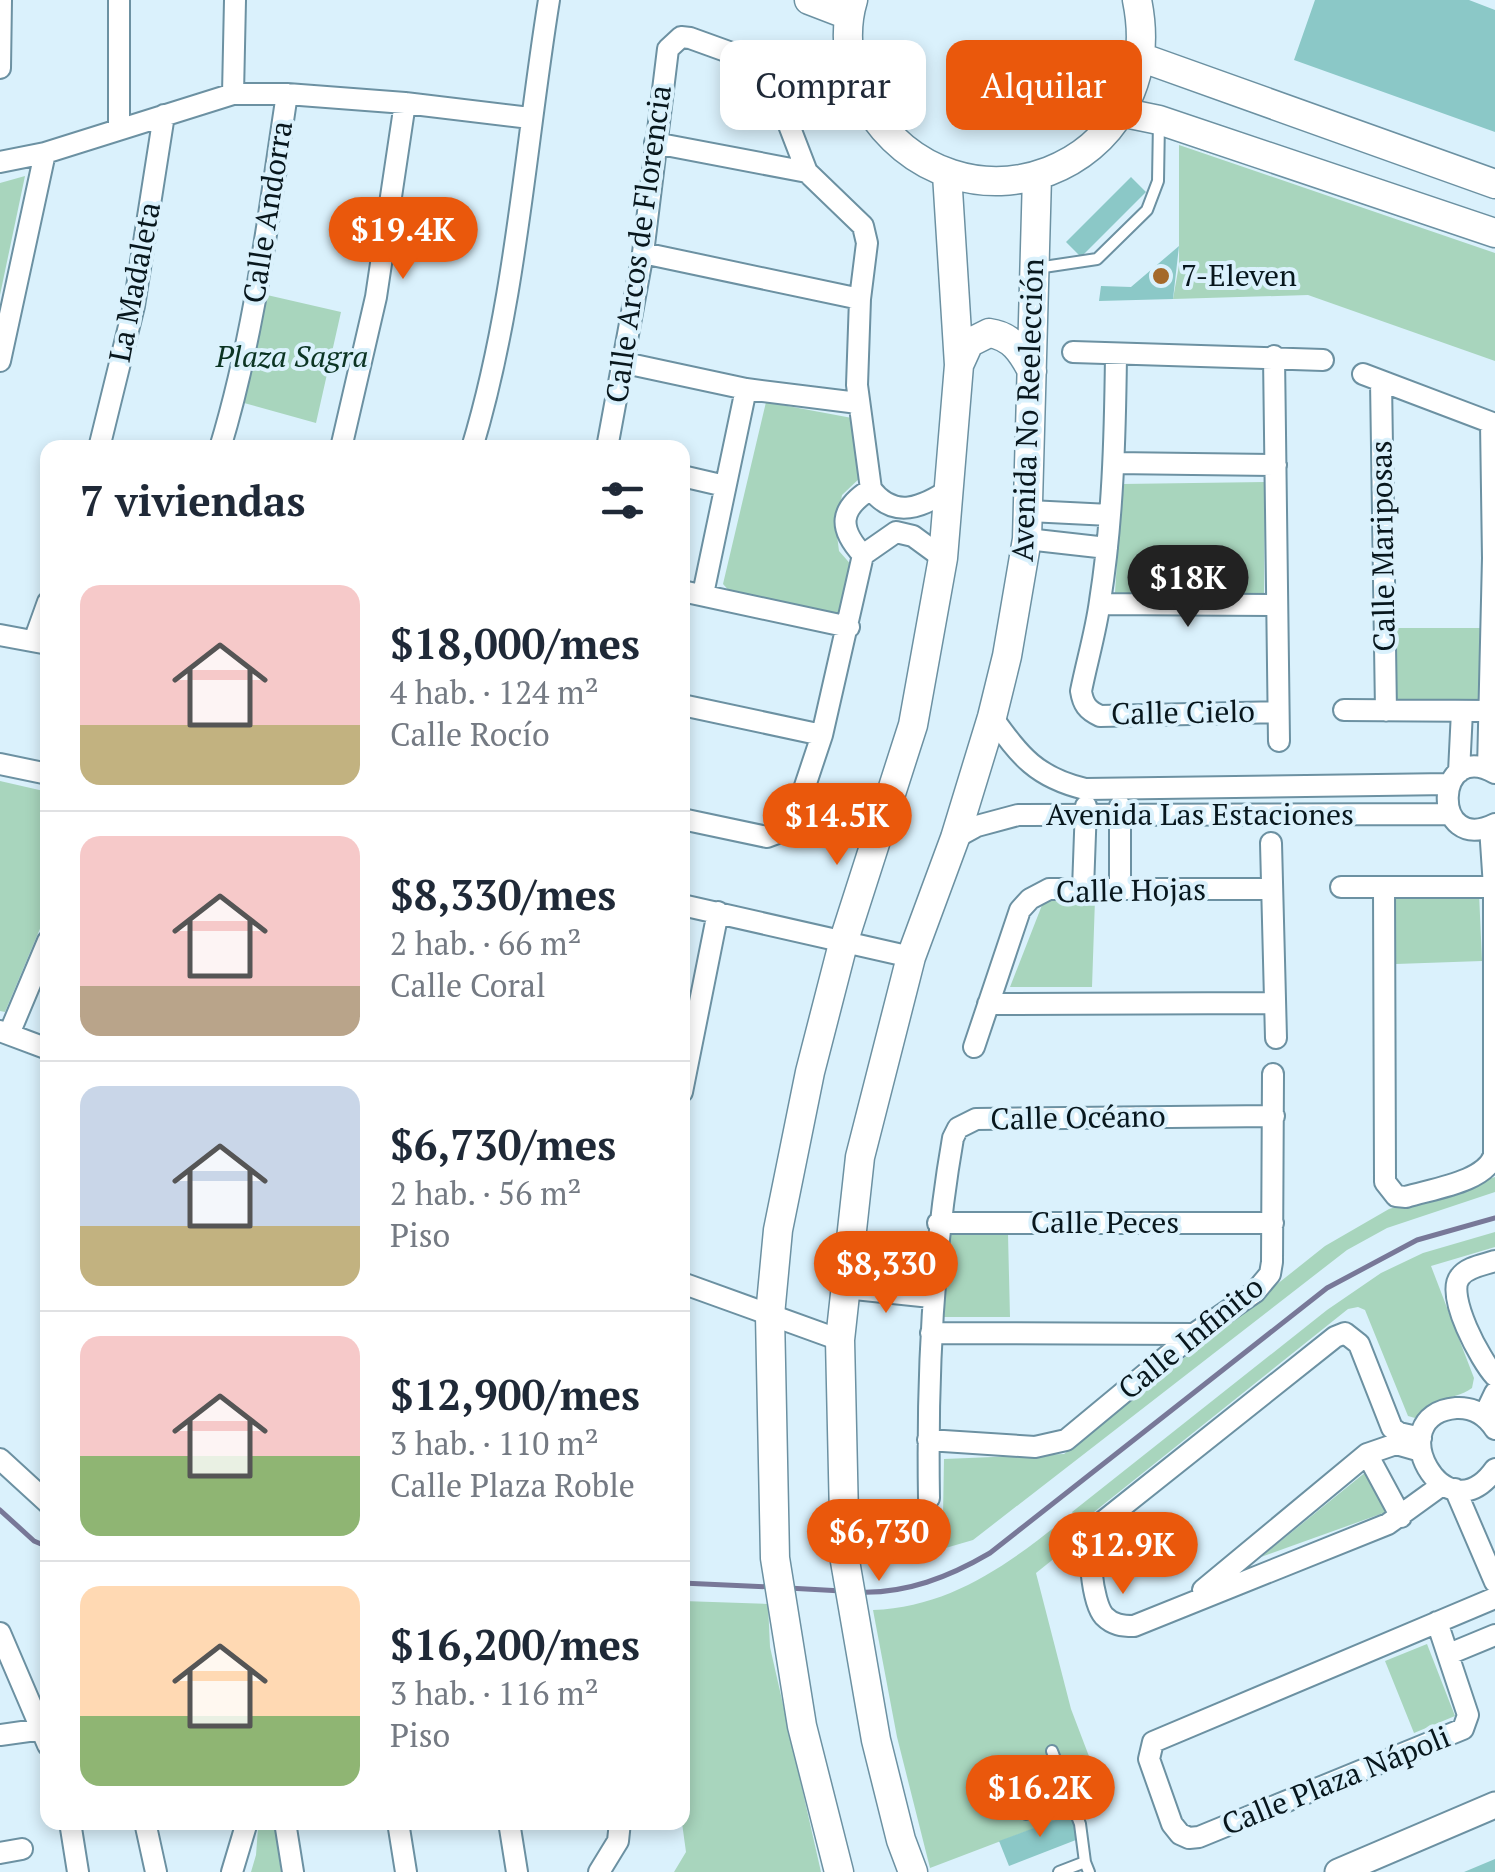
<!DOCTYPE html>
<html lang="es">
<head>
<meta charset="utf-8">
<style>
	body { margin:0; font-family:"PT Serif",serif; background:#f6f6f7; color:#1f2937; height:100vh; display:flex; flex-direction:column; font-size:38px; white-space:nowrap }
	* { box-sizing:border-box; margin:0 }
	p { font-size:32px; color:#747a83 }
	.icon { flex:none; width:55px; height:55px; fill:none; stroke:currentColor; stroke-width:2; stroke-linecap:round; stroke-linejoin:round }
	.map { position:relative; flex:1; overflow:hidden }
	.drawer { position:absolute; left:40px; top:440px; width:650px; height:1390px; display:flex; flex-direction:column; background:#fff; border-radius:20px; box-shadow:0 5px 15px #0003 }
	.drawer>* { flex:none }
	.hud { position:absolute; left:720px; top:40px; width:625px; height:90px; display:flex; gap:20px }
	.price { position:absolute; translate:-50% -85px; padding:0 22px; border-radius:35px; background:#ea580c; color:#fff; font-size:32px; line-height:65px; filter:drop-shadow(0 2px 5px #0008) }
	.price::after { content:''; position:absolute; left:50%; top:60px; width:30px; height:22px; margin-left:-15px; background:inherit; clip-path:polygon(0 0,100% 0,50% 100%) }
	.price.active { background:#222; color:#fff }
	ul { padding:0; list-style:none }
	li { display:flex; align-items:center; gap:30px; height:250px; padding:0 40px }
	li+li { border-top:2px solid #e0e1e3 }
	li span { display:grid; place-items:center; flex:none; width:280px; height:200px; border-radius:20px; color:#555 }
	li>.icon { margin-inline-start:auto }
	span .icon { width:120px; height:120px; fill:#fffc; stroke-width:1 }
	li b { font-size:42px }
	h2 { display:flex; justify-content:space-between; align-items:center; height:120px; padding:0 40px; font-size:42px }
	.pill { padding:0 35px; border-radius:20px; background:#fff; box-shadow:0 5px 15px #0003; font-size:35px; line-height:90px }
	.pill.active { background:#ea580c; color:#fff }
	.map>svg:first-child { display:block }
	.green { fill:#a8d5bd }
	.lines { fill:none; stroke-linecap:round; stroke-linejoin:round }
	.stream { stroke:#787898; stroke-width:5 }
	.building { fill:#8bc8c7 }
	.service-casing { stroke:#6c91a2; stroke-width:14 }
	.minor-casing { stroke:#6c91a2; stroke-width:24 }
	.tertiary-casing { stroke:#6c91a2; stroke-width:29 }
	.secondary-casing { stroke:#6c91a2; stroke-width:31 }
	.service { stroke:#fff; stroke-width:10 }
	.minor { stroke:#fff; stroke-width:20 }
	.tertiary { stroke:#fff; stroke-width:25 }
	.secondary { stroke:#fff; stroke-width:28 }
	.poi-dot { fill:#a4692a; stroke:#daf1fc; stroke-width:4 }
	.labels { text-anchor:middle; stroke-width:8; stroke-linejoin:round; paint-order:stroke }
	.street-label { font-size:30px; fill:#08171d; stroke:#daf1fc }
	.poi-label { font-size:30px; fill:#08171d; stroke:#daf1fc; text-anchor:start }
	.park-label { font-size:30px; font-style:italic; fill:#0b3423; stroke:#daf1fc }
</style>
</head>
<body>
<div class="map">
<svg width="1495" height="1872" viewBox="0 0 1495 1872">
	<rect width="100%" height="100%" fill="#daf1fc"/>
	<path class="green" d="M 1179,145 L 1495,253 L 1495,361 L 1308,295 L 1173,299 L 1179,265 Z
		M 25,176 L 0,295 L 0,183 Z
		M 267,295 L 341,312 L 316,423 L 244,403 Z
		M 766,402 L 852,418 L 856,461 L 862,476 L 842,495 L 836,527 L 839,551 L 854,568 L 842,616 L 731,593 L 723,584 Z
		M 1265,482 L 1264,593 L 1115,593 L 1122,484 Z
		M 1397,628 L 1481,628 L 1481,701 L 1397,701 Z
		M 0,781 L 48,792 L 47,912 L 5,1012 L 0,1011 Z
		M 1479,893 L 1482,961 L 1396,964 L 1394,896 Z
		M 1095,899 L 1092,987 L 1010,987 L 1044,900 Z
		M 1495,1177 L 1495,1192 L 1387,1228 L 1347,1250 L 973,1540 L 877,1568 L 873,1514 L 943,1515 L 944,1459 L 1064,1454 L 1325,1246 L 1389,1209 Z
		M 1495,1232 L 1495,1247 L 1431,1266 L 1474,1378 L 1472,1388 C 1451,1403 1436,1392 1415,1418 L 1408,1416 L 1365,1310 L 1358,1307 L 1348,1309 L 1079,1524 L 1072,1512 L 1327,1310 L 1381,1273 L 1423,1253 Z
		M 1008,1234 L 1010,1317 L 940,1317 L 950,1235 Z
		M 1367,1471 L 1389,1511 L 1261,1557 Z
		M 1061,1522 L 1071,1545 L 1036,1573 L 1071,1709 L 1106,1801 L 930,1868 L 897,1737 L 873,1610 C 948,1607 1005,1567 1061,1522 Z
		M 683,1601 L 768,1604 L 770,1647 L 821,1872 L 674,1872 L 686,1852 L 682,1823 Z
		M 1427,1644 L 1455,1716 L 1414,1733 L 1385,1661 Z
		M 275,1825 L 281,1872 L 251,1872 L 256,1855 L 258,1828 Z"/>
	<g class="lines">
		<path class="stream" d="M 0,1510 L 34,1541 L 48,1547
			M 682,1583 L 772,1587
			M 788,1588 L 842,1591
			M 858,1592 C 906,1594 949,1577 990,1553 L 1327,1288 L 1417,1240 L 1495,1218"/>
	</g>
	<path class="building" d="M 1315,0 L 1469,0 L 1495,10 L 1495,132 L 1294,60 Z
		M 1131,177 L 1146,192 L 1081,257 L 1066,242 Z
		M 1179,246 L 1173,299 L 1099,301 L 1101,286 L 1131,287 Z
		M 1071,1814 L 1081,1838 L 1009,1866 L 999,1841 Z
		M 1495,1859 L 1495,1872 L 1464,1872 Z"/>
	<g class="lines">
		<defs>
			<path id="service" d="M 1037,268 L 1097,259 L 1147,210 L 1158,181 L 1159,121
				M 1052,1751 L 1080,1824 L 1085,1862
				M 1009,1769 L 1026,1814 L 1070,1798
				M 1059,1872 L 1085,1862 L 1089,1872"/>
			<path id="minor" d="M 0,68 L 1,0
				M 233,94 L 235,0
				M 119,127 L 119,0
				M 655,143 L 807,172
				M 0,162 L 45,153 L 233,94 L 287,94 L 405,103 L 530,118
				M 643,253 L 860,299
				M 1073,352 L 1323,360
				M 1116,355 C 1115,437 1113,519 1100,601 C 1096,631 1087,661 1081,691 C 1083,704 1087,710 1100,716 L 1278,712
				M 1274,356 L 1279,741
				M 0,361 L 45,153
				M 625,363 L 746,389 L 858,403
				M 1363,374 L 1495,424
				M 1381,381 L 1386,711
				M 99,448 L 134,306 L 164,115
				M 220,448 C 255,333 269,212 287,94
				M 341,448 L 376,297 L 405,103
				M 472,448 C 516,303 525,148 549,0
				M 607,448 L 643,253 L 668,49 L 681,37 L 690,38 L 751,60 L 765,71 L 775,89 L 807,172 L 863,226 L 867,243 L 860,299 L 857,385 L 871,489 C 894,520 923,507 950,489
				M 1114,463 L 1276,465
				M 682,476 L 725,486
				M 1029,511 L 1110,515
				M 1027,539 L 1107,548
				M 863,555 L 896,532 L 913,536 L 943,558
				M 863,555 C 838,528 839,509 871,489
				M 682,591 L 849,627
				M 703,594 L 746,389
				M 1100,604 L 1277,605
				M 0,635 L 48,644
				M 34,641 L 48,602
				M 682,705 L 822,735
				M 1344,710 L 1492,711
				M 992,717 C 1021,757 1036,777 1085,789 L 1449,784
				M 0,764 L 48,774
				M 1488,769 L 1493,558 L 1491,423
				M 1459,772 L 1462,711
				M 1495,773 C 1434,738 1430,856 1495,824
				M 682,819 L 767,837 L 791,828 L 822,735 L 863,555
				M 955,838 L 977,826 L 1018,815 L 1450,814
				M 1271,843 L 1276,1038
				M 1341,887 L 1494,887
				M 1384,887 L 1385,1182 L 1396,1196 L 1406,1197 C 1431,1189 1486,1182 1494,1155 L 1494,887 L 1490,827
				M 1083,889 L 1086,806
				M 1120,889 L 1120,806
				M 682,905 L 911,957
				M 988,1004 L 1275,1003
				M 0,1031 L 48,1049
				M 9,1034 L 48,941
				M 974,1047 L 1020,910 L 1030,899 L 1049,889 L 1272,889
				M 682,1092 L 718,912
				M 938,1223 L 1273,1223
				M 848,1254 L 934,1263
				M 1495,1261 C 1483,1265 1467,1267 1460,1277 C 1445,1295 1481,1361 1495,1376
				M 682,1283 L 840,1340
				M 845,1288 L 931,1297
				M 931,1333 L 1194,1334
				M 1484,1416 L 1495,1393
				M 1495,1429 C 1486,1415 1473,1407 1456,1408 C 1378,1415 1445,1540 1495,1469
				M 1421,1438 L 1399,1433 L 1392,1428 L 1359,1344 L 1345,1333 L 1335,1337 L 1095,1528 C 1086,1544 1092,1602 1104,1616 C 1113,1625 1122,1626 1134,1626 L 1388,1524 L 1442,1485
				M 928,1440 L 1035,1447 L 1066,1440 L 1194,1334 L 1255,1292 L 1270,1274 L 1272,1262 L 1273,1074
				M 1367,1454 L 1401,1517
				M 0,1459 L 48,1503
				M 1455,1489 L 1495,1582
				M 929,1498 C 927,1377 932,1258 953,1138 L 958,1128 L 976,1119 L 1274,1116
				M 1203,1590 L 1367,1454 L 1396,1444 L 1417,1450
				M 1437,1622 L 1468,1715 L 1463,1729 L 1199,1837 L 1189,1838 L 1180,1834 L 1172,1824 L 1149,1759 L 1153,1742 L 1495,1598
				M 0,1633 L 48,1745
				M 1449,1654 L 1495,1635
				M 0,1735 L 43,1729
				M 70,1822 L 78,1872
				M 145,1822 L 156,1872
				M 285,1822 L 293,1872
				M 398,1822 L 406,1872
				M 509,1822 L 517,1872
				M 0,1853 L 22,1849
				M 232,1872 L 247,1822
				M 599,1872 L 618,1841 L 620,1822"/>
			<path id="tertiary" d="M 1338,1872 L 1495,1805"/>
			<path id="secondary" d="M 809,0 L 848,15
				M 853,0 C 843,33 848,74 866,104 C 957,252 1172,170 1137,0
				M 1140,57 L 1495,184
				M 1120,112 L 1159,120 L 1495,233
				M 959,365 L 969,343 L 989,333 C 1012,336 1022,352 1032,371
				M 839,1872 L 802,1726 L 775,1558 L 770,1315 L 778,1230 L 810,1072 L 844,940 L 913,725 L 943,558 L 959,365 L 947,174
				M 913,1872 L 901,1840 L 876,1740 L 845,1561 L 840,1340 L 860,1157 L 911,957 L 955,838 L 992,717 L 1007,656 L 1027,539 L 1037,176"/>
		</defs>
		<use href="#service" class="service-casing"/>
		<use href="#minor" class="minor-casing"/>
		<use href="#tertiary" class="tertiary-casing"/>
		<use href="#secondary" class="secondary-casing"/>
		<use href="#service" class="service"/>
		<use href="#minor" class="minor"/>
		<use href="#tertiary" class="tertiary"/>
		<use href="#secondary" class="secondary"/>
	</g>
	<circle class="poi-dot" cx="1161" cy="276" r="10"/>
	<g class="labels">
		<g class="street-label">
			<text transform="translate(268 212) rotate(-81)" y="10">Calle Andorra</text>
			<text transform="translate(639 244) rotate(-82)" y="10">Calle Arcos de Florencia</text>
			<text transform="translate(135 282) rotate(-79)" y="10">La Madaleta</text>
			<text transform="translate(1028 410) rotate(-88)" y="10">Avenida No Reelección</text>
			<text transform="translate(1383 546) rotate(-91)" y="10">Calle Mariposas</text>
			<text transform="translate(1183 713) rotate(-1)" y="10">Calle Cielo</text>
			<text x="1200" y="825">Avenida Las Estaciones</text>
			<text transform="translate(1131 891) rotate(-1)" y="10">Calle Hojas</text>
			<text transform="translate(1078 1118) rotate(-1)" y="10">Calle Océano</text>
			<text x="1105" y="1233">Calle Peces</text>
			<text transform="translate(1191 1338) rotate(-39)" y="10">Calle Infinito</text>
			<text transform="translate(1336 1781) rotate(-22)" y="10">Calle Plaza Nápoli</text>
		</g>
		<g class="poi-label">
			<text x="1181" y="286">7-Eleven</text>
		</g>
		<g class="park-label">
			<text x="292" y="367">Plaza Sagra</text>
		</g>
	</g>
</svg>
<b class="price" style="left:403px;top:282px">$19.4K</b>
<b class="price active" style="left:1188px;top:630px">$18K</b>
<b class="price" style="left:837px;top:868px">$14.5K</b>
<b class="price" style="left:886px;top:1316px">$8,330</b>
<b class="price" style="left:879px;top:1584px">$6,730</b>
<b class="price" style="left:1123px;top:1597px">$12.9K</b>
<b class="price" style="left:1040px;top:1840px">$16.2K</b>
<div class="hud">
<a class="pill">Comprar</a>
<a class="pill active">Alquilar</a>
</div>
<section class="drawer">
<h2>7 viviendas<svg class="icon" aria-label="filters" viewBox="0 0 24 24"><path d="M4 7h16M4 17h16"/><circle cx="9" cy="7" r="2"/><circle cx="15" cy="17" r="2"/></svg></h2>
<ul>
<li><span style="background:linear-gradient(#f6c9c9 70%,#c2b280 0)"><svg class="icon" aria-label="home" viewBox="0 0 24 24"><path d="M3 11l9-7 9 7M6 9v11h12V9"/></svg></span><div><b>$18,000/mes</b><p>4 hab. · 124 m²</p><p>Calle Rocío</p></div></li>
<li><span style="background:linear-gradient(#f6c9c9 75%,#b9a48a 0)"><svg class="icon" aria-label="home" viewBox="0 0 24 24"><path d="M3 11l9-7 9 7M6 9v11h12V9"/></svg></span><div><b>$8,330/mes</b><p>2 hab. · 66 m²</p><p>Calle Coral</p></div></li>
<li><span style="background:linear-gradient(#c9d6e8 70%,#c2b280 0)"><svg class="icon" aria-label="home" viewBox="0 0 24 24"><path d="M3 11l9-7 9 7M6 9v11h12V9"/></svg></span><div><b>$6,730/mes</b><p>2 hab. · 56 m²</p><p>Piso</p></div></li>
<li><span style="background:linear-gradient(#f6c9c9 60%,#8fb573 0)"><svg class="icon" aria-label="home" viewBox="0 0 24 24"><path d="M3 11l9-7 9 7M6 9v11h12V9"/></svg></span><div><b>$12,900/mes</b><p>3 hab. · 110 m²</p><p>Calle Plaza Roble</p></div></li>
<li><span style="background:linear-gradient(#ffd9b3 65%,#8fb573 0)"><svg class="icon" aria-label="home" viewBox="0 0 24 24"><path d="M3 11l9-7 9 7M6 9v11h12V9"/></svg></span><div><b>$16,200/mes</b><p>3 hab. · 116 m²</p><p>Piso</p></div></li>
</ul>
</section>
</div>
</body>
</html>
